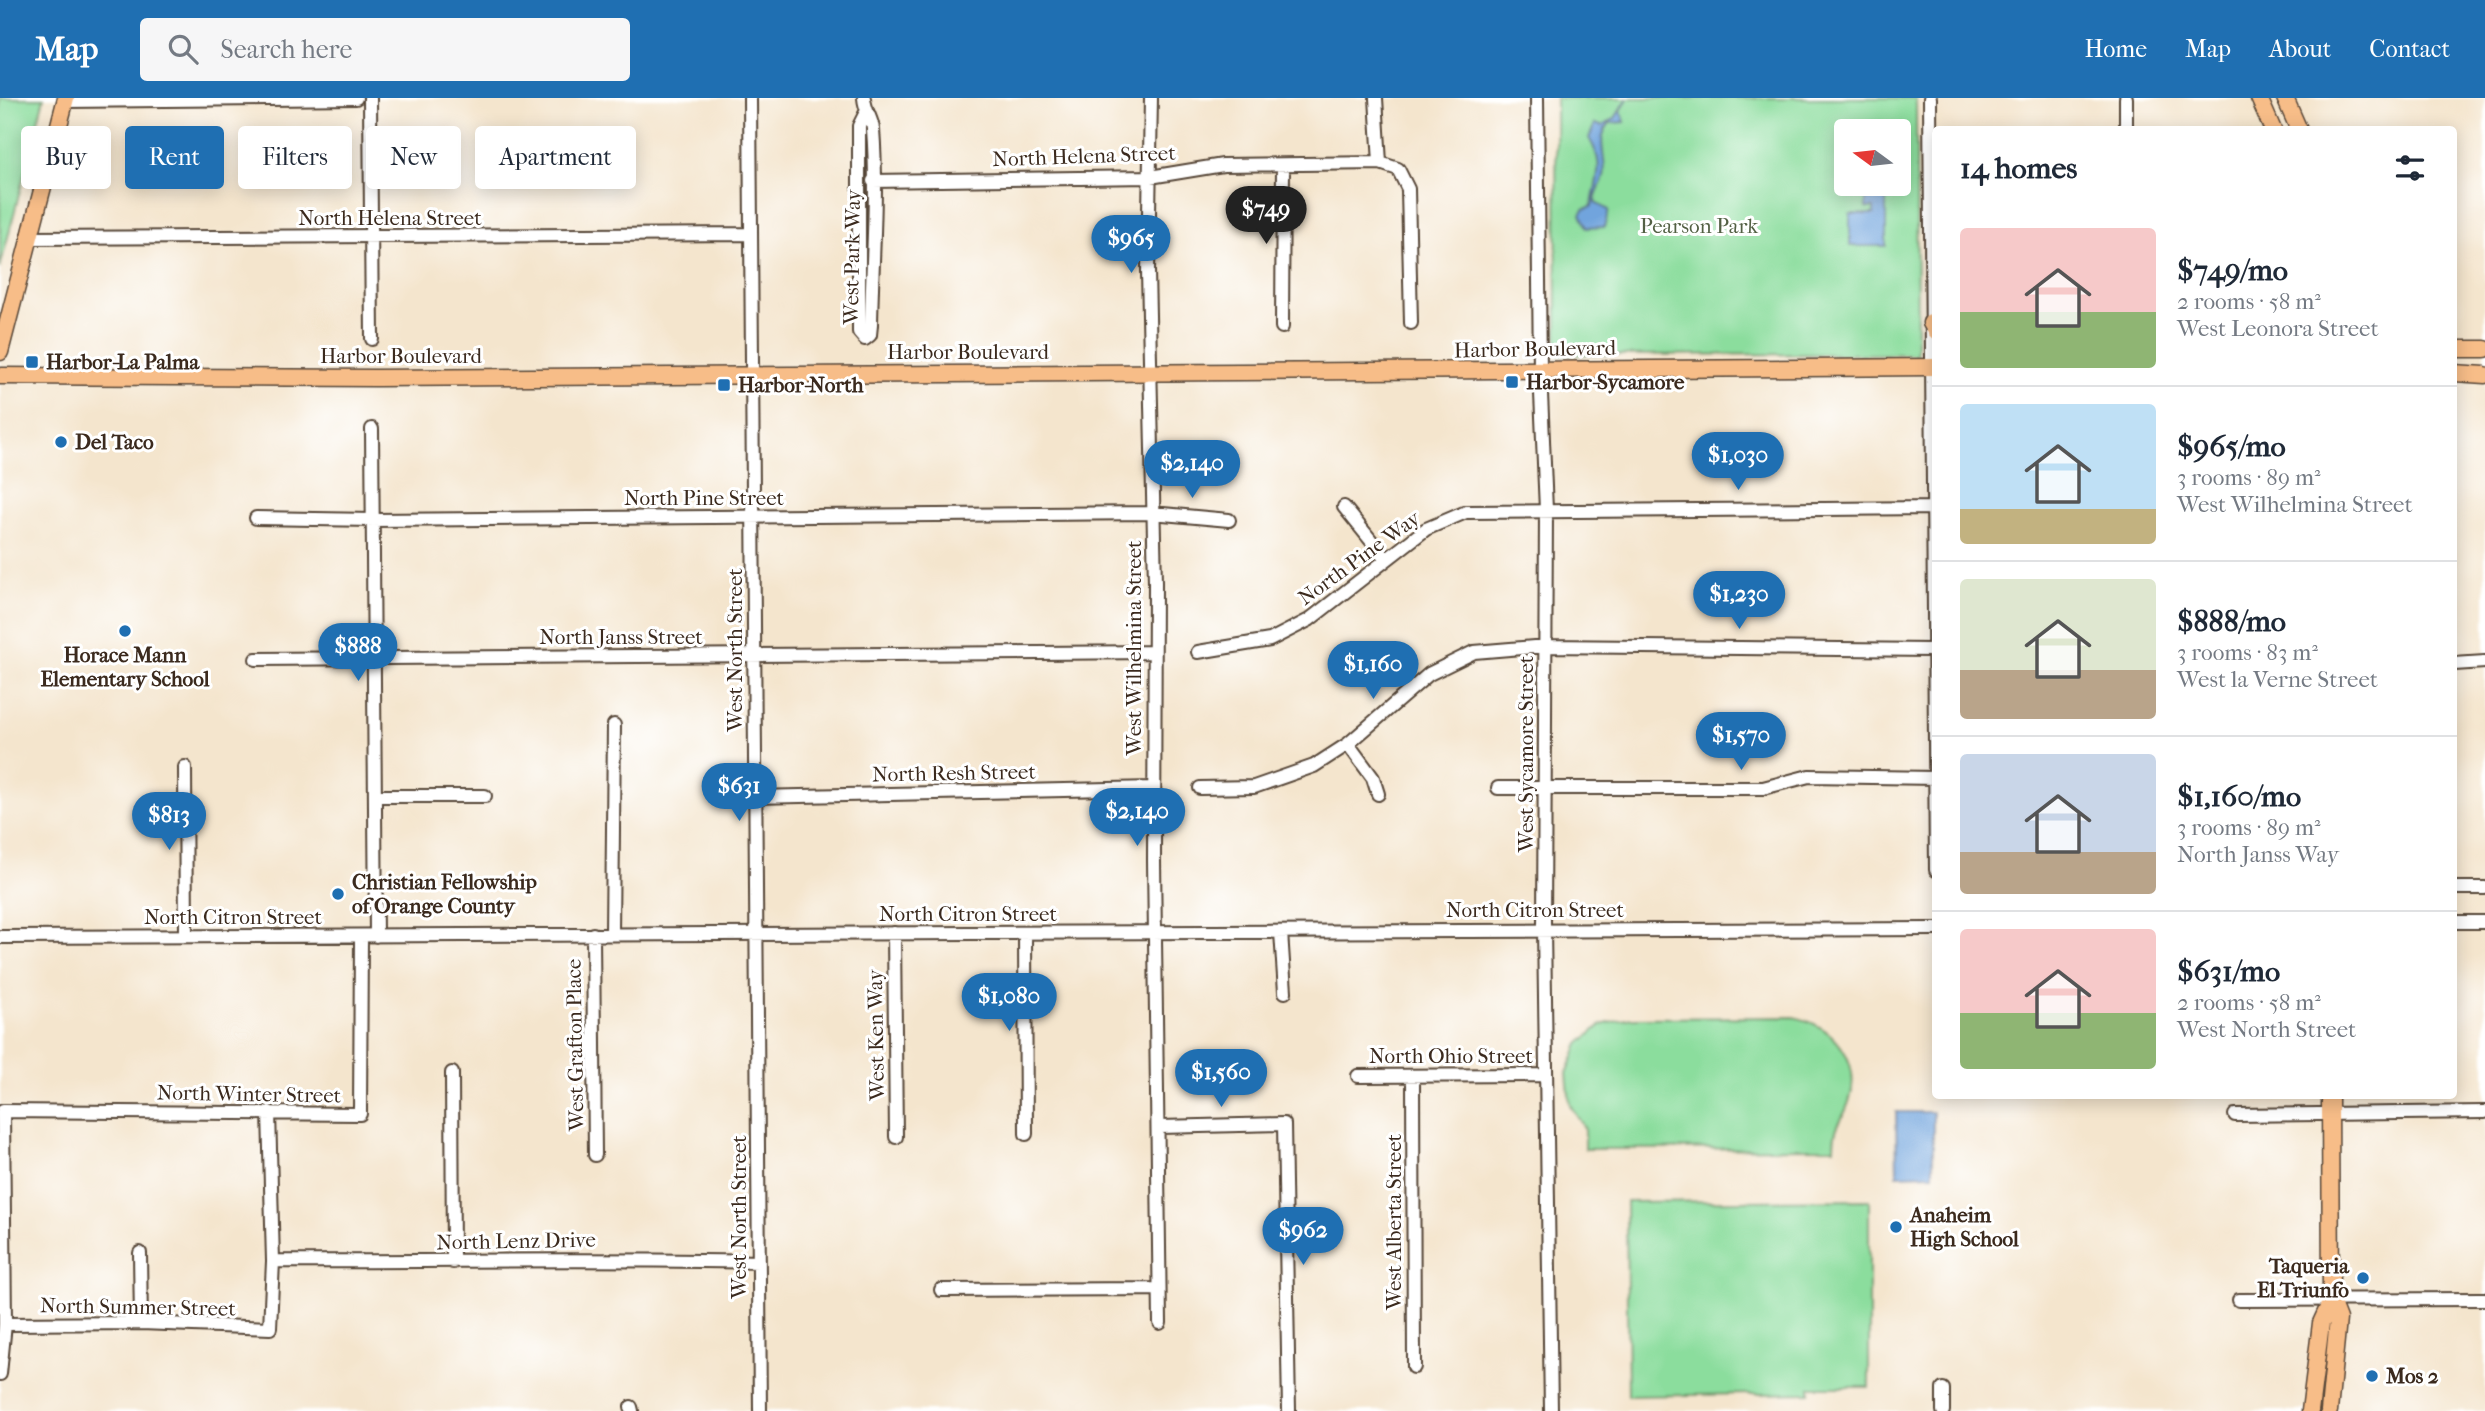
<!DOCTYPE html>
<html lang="en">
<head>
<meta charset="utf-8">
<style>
	body { margin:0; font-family:"IM FELL French Canon",serif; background:#f6f6f7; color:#1f2937; height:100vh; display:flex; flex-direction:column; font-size:26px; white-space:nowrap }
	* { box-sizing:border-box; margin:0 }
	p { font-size:23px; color:#747a83 }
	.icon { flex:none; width:38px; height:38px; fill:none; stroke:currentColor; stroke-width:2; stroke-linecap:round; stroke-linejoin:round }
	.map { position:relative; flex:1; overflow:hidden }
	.side { position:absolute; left:1932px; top:28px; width:525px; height:973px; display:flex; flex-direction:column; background:#fff; border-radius:7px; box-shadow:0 4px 18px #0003 }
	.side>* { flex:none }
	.top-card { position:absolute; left:21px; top:28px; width:665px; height:63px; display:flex; gap:14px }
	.needle { width:46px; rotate:285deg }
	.controls { position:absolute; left:1834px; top:21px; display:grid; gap:14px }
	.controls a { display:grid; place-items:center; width:77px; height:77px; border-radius:7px; background:#fff; box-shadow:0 4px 18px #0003; font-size:35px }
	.price { position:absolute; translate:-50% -60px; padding:0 16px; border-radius:24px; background:#1f6fb2; color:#fff; font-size:23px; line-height:46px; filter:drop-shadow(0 2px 4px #0008) }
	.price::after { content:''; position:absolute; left:50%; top:42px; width:21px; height:16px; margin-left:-10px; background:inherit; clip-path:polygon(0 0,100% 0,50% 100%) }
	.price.active { background:#222; color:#fff }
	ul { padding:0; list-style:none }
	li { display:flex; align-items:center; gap:21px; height:175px; padding:0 28px }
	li+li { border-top:2px solid #e0e1e3 }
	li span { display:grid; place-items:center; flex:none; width:196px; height:140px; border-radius:7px; color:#555 }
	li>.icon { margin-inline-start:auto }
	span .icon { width:84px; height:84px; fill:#fffc; stroke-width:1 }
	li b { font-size:30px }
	h2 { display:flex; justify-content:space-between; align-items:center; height:84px; padding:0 28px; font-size:30px }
	.tag { padding:0 24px; border-radius:7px; background:#fff; box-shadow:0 4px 18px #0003; font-size:24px; line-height:63px }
	.tag.active { background:#1f6fb2; color:#fff }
	header { display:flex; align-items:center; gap:42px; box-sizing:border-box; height:98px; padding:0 35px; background:#1f6fb2; color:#fff }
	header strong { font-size:33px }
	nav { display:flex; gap:38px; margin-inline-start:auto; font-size:24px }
	.search { width:490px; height:63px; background:#f6f6f7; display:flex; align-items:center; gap:18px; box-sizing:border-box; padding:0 24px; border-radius:7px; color:#747a83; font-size:26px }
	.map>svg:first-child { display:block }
	.green { fill:#8bdd9d; stroke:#63845e; stroke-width:2; fill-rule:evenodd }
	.water { fill:#71a4dd; stroke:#56677e; stroke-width:2 }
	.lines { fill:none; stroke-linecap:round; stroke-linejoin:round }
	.minor-casing { stroke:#574638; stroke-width:16 }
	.major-casing { stroke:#574638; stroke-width:19 }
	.minor { stroke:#fff; stroke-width:12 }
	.major { stroke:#f7bd88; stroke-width:16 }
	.poi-dot { fill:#1f6fb2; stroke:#fff; stroke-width:2.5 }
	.labels { text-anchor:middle; stroke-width:6; stroke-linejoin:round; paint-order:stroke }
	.street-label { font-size:21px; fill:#3b2a1e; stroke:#fff }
	.park-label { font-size:21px; fill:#536044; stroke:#fff }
	.poi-label { font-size:21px; font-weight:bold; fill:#3b2a1e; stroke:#fff; text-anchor:start }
</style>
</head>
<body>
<header>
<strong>Map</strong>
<div class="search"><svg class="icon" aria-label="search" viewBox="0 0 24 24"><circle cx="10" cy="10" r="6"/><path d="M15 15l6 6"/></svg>Search here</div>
<nav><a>Home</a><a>Map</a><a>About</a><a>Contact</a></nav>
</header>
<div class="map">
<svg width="2485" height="1313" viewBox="0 0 2485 1313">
	<rect width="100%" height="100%" fill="#fff"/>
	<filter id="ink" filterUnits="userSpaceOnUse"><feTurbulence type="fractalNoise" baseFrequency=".0143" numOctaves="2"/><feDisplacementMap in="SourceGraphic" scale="14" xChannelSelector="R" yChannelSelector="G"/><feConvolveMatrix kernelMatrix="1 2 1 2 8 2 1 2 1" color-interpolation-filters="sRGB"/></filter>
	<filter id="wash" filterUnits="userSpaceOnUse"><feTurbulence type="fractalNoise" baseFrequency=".00686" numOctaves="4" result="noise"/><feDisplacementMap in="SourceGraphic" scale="28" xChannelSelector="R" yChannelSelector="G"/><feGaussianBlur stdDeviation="1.57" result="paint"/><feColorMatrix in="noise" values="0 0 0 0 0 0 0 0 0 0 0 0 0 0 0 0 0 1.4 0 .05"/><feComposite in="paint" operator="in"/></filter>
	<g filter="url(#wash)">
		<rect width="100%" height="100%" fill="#f4e5cd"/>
		<path class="green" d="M 0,0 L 44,0 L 0,170 Z
			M 1556,0 L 1916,0 L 1917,256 L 1557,257 ZM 1846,33 L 1899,33 L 1899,86 L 1846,86 Z
			M 1793,919 C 1833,926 1863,963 1849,1004 C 1842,1026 1834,1024 1834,1050 L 1585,1051 L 1585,1031 L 1570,1007 L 1567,975 L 1579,946 L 1601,927 L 1631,920 Z
			M 1869,1102 L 1869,1289 L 1810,1289 L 1810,1295 L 1628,1298 L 1626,1104 Z"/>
		<path class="water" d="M 1628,0 L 1621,13 L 1625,24 L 1610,25 C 1594,42 1608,60 1604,79 C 1601,89 1595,93 1595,105 L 1609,112 L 1604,129 L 1587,130 L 1581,116 L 1584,111 L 1592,108 C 1596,77 1606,69 1589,40 L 1595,26 L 1602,28 L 1615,20 Z
			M 1866,98 L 1886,98 L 1886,148 L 1850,148 L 1850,116 L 1874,116 L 1874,110 L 1866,110 Z
			M 1896,1014 L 1933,1014 L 1933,1076 L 1897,1077 Z"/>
	</g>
	<g filter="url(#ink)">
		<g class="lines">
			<defs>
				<path id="minor" d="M 370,0 L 372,241
					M 750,0 L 760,1313
					M 864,0 C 865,13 872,21 873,31 C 878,95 872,162 871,227 L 870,237 L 865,241 L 859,234 L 859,28 L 865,16
					M 1151,0 L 1148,173 L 1155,485 L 1154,763 L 1160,1225
					M 1376,0 L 1380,65 L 1398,71 L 1408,91 L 1411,225
					M 1537,0 L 1540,272 L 1546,412 L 1544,830 L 1551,1313
					M 1930,0 L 1936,772
					M 2126,0 L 2126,32
					M 65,3 L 356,0
					M 873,83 L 1150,79 L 1223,67 L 1380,65
					M 29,140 L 751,136
					M 1282,229 L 1283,67
					M 372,331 L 376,838
					M 1344,409 L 1386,461
					M 256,420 L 373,422 L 1152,415 L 1229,422
					M 1198,554 L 1270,542 L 1309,522 L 1426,431 L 1466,414 L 1930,410
					M 256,561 L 1154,554
					M 2454,566 L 2485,564
					M 1348,646 L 1373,680 L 1378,696
					M 185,669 L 186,838
					M 1200,690 L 1254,689 L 1314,668 L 1348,646 L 1429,576 L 1474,554 L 1546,548 L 1932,552
					M 1498,690 L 1763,690 L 1809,678 L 1936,680
					M 375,698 L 485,698
					M 755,699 L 1154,690
					M 2454,790 L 2485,790
					M 2454,824 L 2485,824
					M 1281,834 L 1285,894
					M 894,835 L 896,1039
					M 1025,835 L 1026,1036
					M 593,836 L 595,1057
					M 612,836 L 614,627
					M 0,839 L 1936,831
					M 452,975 L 453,1164
					M 1358,978 L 1545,977
					M 1413,979 L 1414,1269
					M 2235,1017 L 2485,1014
					M 1160,1029 L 1284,1026 L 1289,1313
					M 140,1155 L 141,1225
					M 273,1163 C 435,1164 597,1160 758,1164
					M 941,1192 L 1159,1191
					M 2239,1202 L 2485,1201
					M 5,1226 L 141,1225 L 270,1230 L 273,1163 L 269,1014
					M 0,1276 L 5,1226 L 3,1013 L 360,1016 L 361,839
					M 1943,1291 L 1943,1313
					M 631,1309 L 632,1313"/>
				<path id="major" d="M 2259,0 L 2273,32
					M 2285,0 L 2299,32
					M 1931,225 L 1936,233
					M 2454,251 L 2485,251
					M 0,254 L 66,0
					M 2454,275 L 2485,277
					M 0,278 L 376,280 L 1936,269
					M 2310,1313 L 2321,1225 L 2331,1203
					M 2329,1313 L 2338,1221 L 2331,1203 L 2330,998"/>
			</defs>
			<use href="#minor" class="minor-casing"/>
			<use href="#major" class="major-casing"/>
			<use href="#minor" class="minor"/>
			<use href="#major" class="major"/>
		</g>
	</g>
	<g class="poi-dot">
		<rect x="25" y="257" width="14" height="14" rx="3.5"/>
		<rect x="1505" y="277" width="14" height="14" rx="3.5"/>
		<rect x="717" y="280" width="14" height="14" rx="3.5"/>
		<circle cx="61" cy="344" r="7"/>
		<circle cx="125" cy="533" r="7"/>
		<circle cx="338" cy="796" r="7"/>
		<circle cx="1896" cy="1129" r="7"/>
		<circle cx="2363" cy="1180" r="7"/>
		<circle cx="2372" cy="1278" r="7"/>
	</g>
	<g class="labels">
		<g class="street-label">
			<text transform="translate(1084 58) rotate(-2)" y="7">North Helena Street</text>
			<text x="390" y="127">North Helena Street</text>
			<text transform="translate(852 159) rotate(-89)" y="7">West Park Way</text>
			<text transform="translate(1535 251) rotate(-1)" y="7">Harbor Boulevard</text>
			<text x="968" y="261">Harbor Boulevard</text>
			<text x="401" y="265">Harbor Boulevard</text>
			<text x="704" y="407">North Pine Street</text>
			<text transform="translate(1359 460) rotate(-36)" y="7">North Pine Way</text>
			<text x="621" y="546">North Janss Street</text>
			<text transform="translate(1134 550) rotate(-90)" y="7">West Wilhelmina Street</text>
			<text transform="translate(735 552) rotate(-90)" y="7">West North Street</text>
			<text transform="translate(1526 656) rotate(-90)" y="7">West Sycamore Street</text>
			<text transform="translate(954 675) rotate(-1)" y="7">North Resh Street</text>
			<text x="1535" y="819">North Citron Street</text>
			<text x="968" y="823">North Citron Street</text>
			<text x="233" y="826">North Citron Street</text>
			<text transform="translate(876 937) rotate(-91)" y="7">West Ken Way</text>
			<text transform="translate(575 947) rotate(-91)" y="7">West Grafton Place</text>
			<text x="1451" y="965">North Ohio Street</text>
			<text transform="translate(249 996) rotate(1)" y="7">North Winter Street</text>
			<text transform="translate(739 1119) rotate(-90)" y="7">West North Street</text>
			<text transform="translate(1394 1124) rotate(-90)" y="7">West Alberta Street</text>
			<text transform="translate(516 1143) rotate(-1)" y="7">North Lenz Drive</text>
			<text transform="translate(138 1209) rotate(1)" y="7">North Summer Street</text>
		</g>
		<g class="park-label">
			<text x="1699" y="135">Pearson Park</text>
		</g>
		<g class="poi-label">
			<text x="46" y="271">Harbor-La Palma</text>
			<text x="1526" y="291">Harbor-Sycamore</text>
			<text x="738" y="294">Harbor-North</text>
			<text x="75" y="351">Del Taco</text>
			<text x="125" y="564" text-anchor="middle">Horace Mann<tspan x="125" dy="24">Elementary School</tspan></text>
			<text x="352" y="791">Christian Fellowship<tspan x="352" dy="24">of Orange County</tspan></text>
			<text x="1910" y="1124">Anaheim<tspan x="1910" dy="24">High School</tspan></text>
			<text x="2349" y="1175" text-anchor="end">Taqueria<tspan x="2349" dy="24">El Triunfo</tspan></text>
			<text x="2386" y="1285">Mos 2</text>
		</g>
	</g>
</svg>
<div class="controls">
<a><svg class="needle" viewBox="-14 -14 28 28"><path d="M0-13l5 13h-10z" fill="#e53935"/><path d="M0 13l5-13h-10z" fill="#747a83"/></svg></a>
</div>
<b class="price active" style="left:1266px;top:148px">$749</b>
<b class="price" style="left:1131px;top:177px">$965</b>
<b class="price" style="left:1738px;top:394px">$1,030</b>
<b class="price" style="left:1192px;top:402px">$2,140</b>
<b class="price" style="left:1739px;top:533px">$1,230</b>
<b class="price" style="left:358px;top:585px">$888</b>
<b class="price" style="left:1373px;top:603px">$1,160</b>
<b class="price" style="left:1741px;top:674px">$1,570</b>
<b class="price" style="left:739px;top:725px">$631</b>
<b class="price" style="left:1137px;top:750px">$2,140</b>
<b class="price" style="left:169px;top:754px">$813</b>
<b class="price" style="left:1009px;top:935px">$1,080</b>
<b class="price" style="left:1221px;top:1011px">$1,560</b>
<b class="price" style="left:1303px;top:1169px">$962</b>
<div class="top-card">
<a class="tag">Buy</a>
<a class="tag active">Rent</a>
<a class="tag">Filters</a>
<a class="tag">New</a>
<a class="tag">Apartment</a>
</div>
<section class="side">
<h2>14 homes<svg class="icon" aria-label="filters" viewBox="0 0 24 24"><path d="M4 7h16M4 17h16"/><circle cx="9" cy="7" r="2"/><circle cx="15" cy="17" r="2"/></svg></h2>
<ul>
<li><span style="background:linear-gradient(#f6c9c9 60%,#8fb573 0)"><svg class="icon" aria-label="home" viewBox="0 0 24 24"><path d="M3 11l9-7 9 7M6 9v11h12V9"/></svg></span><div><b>$749/mo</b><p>2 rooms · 58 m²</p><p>West Leonora Street</p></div></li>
<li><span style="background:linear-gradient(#bfe0f5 75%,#c2b280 0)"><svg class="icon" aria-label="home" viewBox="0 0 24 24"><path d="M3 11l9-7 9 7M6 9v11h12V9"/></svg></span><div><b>$965/mo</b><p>3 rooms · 89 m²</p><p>West Wilhelmina Street</p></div></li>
<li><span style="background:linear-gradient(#dfe7d0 65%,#b9a48a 0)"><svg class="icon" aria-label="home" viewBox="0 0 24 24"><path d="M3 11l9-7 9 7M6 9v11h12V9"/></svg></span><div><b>$888/mo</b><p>3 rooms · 83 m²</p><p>West la Verne Street</p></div></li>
<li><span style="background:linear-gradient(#c9d6e8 70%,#b9a48a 0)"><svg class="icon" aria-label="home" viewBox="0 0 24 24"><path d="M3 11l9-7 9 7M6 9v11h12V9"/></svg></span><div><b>$1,160/mo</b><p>3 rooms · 89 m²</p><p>North Janss Way</p></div></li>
<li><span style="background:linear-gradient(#f6c9c9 60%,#8fb573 0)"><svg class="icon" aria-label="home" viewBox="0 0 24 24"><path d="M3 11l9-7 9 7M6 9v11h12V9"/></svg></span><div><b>$631/mo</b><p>2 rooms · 58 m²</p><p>West North Street</p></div></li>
</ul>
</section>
</div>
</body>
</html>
